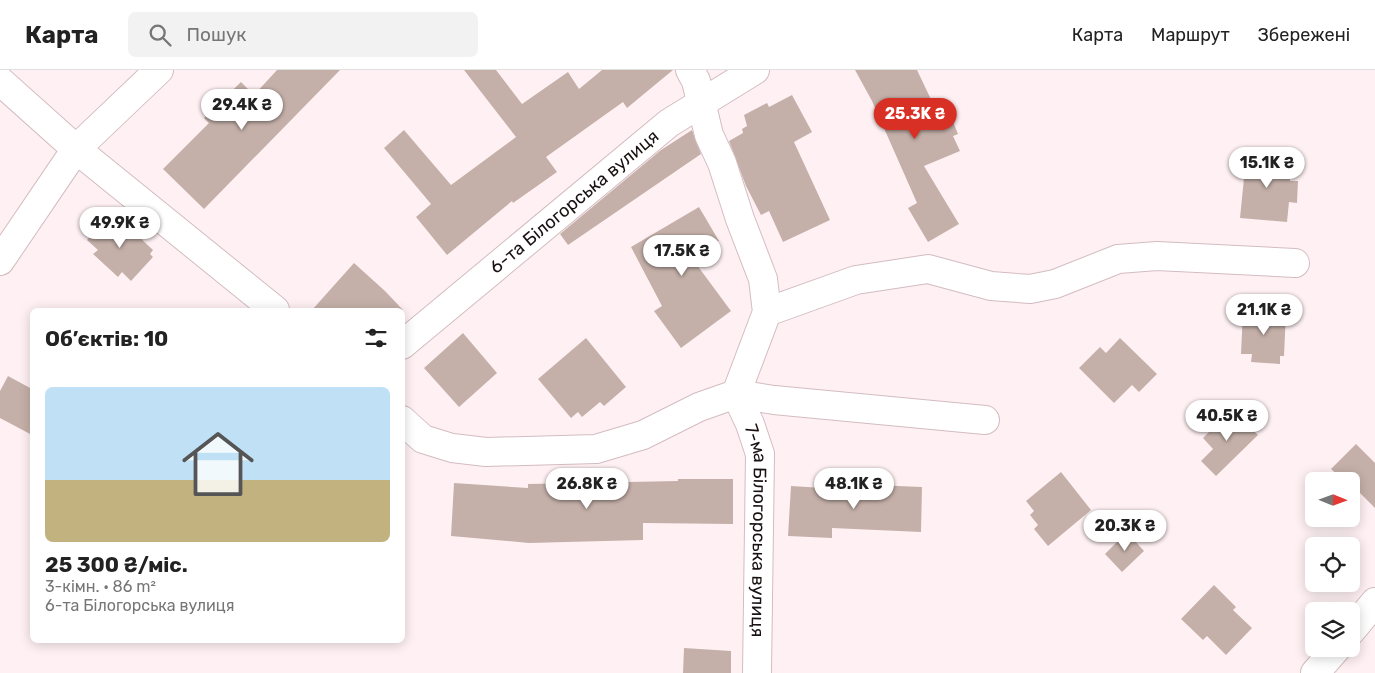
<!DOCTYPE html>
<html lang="uk">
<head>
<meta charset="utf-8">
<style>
	body { margin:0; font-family:Rubik,sans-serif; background:#f2f2f2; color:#222; height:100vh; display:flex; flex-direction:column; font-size:19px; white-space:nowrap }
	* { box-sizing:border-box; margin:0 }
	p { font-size:16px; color:#767676 }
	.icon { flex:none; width:28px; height:28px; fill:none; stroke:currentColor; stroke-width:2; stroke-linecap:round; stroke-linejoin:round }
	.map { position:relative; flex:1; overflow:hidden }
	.details { position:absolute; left:30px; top:238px; width:375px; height:335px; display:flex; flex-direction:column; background:#fff; border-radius:8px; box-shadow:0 2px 12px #0003 }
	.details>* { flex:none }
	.needle { width:32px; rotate:91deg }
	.tools { position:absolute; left:1305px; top:402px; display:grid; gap:10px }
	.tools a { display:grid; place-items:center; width:55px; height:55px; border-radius:8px; background:#fff; box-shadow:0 2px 12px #0003; font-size:25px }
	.price { position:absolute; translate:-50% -42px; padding:0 11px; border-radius:18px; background:#fff; color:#222; font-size:16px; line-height:32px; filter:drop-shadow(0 1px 2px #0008) }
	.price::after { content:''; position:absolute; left:50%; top:30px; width:15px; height:11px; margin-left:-8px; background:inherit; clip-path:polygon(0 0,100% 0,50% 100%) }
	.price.selected { background:#d93025; color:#fff }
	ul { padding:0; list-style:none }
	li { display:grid; align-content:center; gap:10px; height:265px; padding:0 15px }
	li span { display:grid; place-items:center; height:155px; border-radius:8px; color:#555 }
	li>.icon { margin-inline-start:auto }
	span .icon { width:90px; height:90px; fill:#fffc; stroke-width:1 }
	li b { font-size:21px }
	h2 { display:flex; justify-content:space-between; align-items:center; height:60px; padding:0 15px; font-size:21px }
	header { display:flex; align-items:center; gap:30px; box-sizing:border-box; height:70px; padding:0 25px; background:#fff; border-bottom:1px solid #e0e0e0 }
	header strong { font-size:24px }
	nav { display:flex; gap:28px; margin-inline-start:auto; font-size:18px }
	.search { width:350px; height:45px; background:#f2f2f2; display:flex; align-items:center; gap:12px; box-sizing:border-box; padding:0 18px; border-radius:8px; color:#767676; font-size:19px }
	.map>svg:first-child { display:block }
	.building { fill:#c5b0a9 }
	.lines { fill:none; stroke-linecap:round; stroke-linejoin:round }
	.minor-casing { stroke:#d3bcc1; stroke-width:30 }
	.minor { stroke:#fff; stroke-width:28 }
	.labels { text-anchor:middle; stroke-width:4; stroke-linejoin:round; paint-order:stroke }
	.street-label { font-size:18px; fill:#191112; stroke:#fff }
</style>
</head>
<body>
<header>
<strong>Карта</strong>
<div class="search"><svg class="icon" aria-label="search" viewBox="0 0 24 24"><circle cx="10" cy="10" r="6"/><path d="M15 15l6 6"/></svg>Пошук</div>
<nav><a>Карта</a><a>Маршрут</a><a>Збережені</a></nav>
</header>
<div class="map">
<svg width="1375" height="603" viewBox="0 0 1375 603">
	<rect width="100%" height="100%" fill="#fff1f3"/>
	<path class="building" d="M 277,0 L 340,0 L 204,139 L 163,99 L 209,53 L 204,48 L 241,12 L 254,25 Z
		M 464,0 L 496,0 L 522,34 L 568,2 L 579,19 L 602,0 L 673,0 L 627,38 L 623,32 L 546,87 L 557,102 L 513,133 L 512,131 L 447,185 L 416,147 L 431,134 L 384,78 L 404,60 L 451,115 L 516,67 Z
		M 855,0 L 917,0 L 937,42 L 941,41 L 943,45 L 949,42 L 958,64 L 953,66 L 960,81 L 924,96 L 959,154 L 928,172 L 908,138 L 917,133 L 872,31 Z
		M 792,25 L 812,62 L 794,72 L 830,150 L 783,172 L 769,141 L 761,145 L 746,116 L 729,71 L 743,63 L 742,59 L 747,56 L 744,45 L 767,33 L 769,37 Z
		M 692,60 L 701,84 L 568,175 L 560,164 L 661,80 Z
		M 1256,79 L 1270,82 L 1277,95 L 1282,96 L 1290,106 L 1290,111 L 1298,111 L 1297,133 L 1289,132 L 1287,152 L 1240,148 L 1246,88 Z
		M 699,137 L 719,171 L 691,187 L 731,241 L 681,278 L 654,241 L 662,236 L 631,177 Z
		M 109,146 L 117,154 L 121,150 L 153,180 L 150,184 L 153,187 L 131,211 L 122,202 L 118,207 L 93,184 L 98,180 L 87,170 Z
		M 354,193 L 385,221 L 403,240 L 312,240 Z
		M 1243,240 L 1286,242 L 1284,286 L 1280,286 L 1280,294 L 1251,292 L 1252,284 L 1241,284 Z
		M 463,263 L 497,303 L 459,337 L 424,298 Z
		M 586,268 L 626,317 L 604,336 L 600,332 L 582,347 L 578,342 L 571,348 L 538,309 Z
		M 1120,268 L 1157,304 L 1139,322 L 1132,315 L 1114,333 L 1079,298 L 1100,277 L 1106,283 Z
		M 8,306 L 32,319 L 32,365 L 0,348 L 0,321 Z
		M 1232,339 L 1258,365 L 1216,406 L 1201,391 L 1213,379 L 1203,368 Z
		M 1356,374 L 1375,393 L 1375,438 L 1353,416 L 1351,418 L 1351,411 L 1344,411 L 1331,399 Z
		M 1061,402 L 1091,440 L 1048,476 L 1034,459 L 1038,455 L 1030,445 L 1034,441 L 1026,431 Z
		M 678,409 L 733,409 L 733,454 L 643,453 L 643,470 L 529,473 L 451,466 L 454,413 L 528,418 L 528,414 L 678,411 Z
		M 873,415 L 922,417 L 921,462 L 832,458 L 832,468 L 788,466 L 791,416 L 872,421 Z
		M 1127,462 L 1144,481 L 1122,502 L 1105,484 Z
		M 1214,515 L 1236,537 L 1233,540 L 1252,558 L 1226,585 L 1207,566 L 1203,570 L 1181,549 Z
		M 684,578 L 731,581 L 731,603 L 683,603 Z"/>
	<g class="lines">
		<defs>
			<g id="minor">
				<path d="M 690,0 L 696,11 L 709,65 L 722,93 L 740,149 L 763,209 L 767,242 L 736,324"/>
				<path d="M 0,11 L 76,79 L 275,240"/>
				<path d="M 0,191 L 76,79 L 159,0"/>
				<path d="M 767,242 L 856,210 L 928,199 L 991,216 L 1030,219 L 1055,214 L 1118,189 L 1157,186 L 1295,193"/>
				<path id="s1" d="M 402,275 L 669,53 L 755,0"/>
				<path id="s2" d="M 736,324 L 750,354 L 760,384 L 757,603"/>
				<path d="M 402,350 L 423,369 L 452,378 L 486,382 L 596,379 L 643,365 L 699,337 L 736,324 L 774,330 L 985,350"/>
				<path d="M 1351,561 L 1375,532"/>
				<path d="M 1315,603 L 1336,579"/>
			</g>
		</defs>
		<use href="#minor" class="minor-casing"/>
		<use href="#minor" class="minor"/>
	</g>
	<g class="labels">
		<g class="street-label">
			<text dy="6" stroke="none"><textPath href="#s1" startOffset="224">6-та Білогорська вулиця</textPath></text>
			<text dy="6" stroke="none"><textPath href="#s2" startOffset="141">7-ма Білогорська вулиця</textPath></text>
		</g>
	</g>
</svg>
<div class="tools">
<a><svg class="needle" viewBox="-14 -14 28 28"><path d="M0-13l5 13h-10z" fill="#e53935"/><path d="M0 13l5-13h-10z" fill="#767676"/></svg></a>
<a><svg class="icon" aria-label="locate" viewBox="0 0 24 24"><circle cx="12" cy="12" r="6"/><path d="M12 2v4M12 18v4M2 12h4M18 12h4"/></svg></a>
<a><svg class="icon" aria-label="layers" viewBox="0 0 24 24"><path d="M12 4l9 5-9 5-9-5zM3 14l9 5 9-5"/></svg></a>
</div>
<b class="price" style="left:242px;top:61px">29.4K ₴</b>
<b class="price selected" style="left:915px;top:70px">25.3K ₴</b>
<b class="price" style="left:1267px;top:119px">15.1K ₴</b>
<b class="price" style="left:120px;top:179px">49.9K ₴</b>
<b class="price" style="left:682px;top:207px">17.5K ₴</b>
<b class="price" style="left:1264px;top:266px">21.1K ₴</b>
<b class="price" style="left:1227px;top:372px">40.5K ₴</b>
<b class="price" style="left:587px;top:440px">26.8K ₴</b>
<b class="price" style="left:854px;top:440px">48.1K ₴</b>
<b class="price" style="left:1125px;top:482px">20.3K ₴</b>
<section class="details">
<h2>Об’єктів: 10<svg class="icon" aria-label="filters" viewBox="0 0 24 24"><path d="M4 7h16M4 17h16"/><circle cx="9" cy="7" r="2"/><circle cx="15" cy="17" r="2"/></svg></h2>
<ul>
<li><span style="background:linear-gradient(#bfe0f5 60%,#c2b280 0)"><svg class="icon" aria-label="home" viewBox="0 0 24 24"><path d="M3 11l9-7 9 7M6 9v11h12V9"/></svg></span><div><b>25 300 ₴/міс.</b><p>3-кімн. · 86 m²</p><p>6-та Білогорська вулиця</p></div></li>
</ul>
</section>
</div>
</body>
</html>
